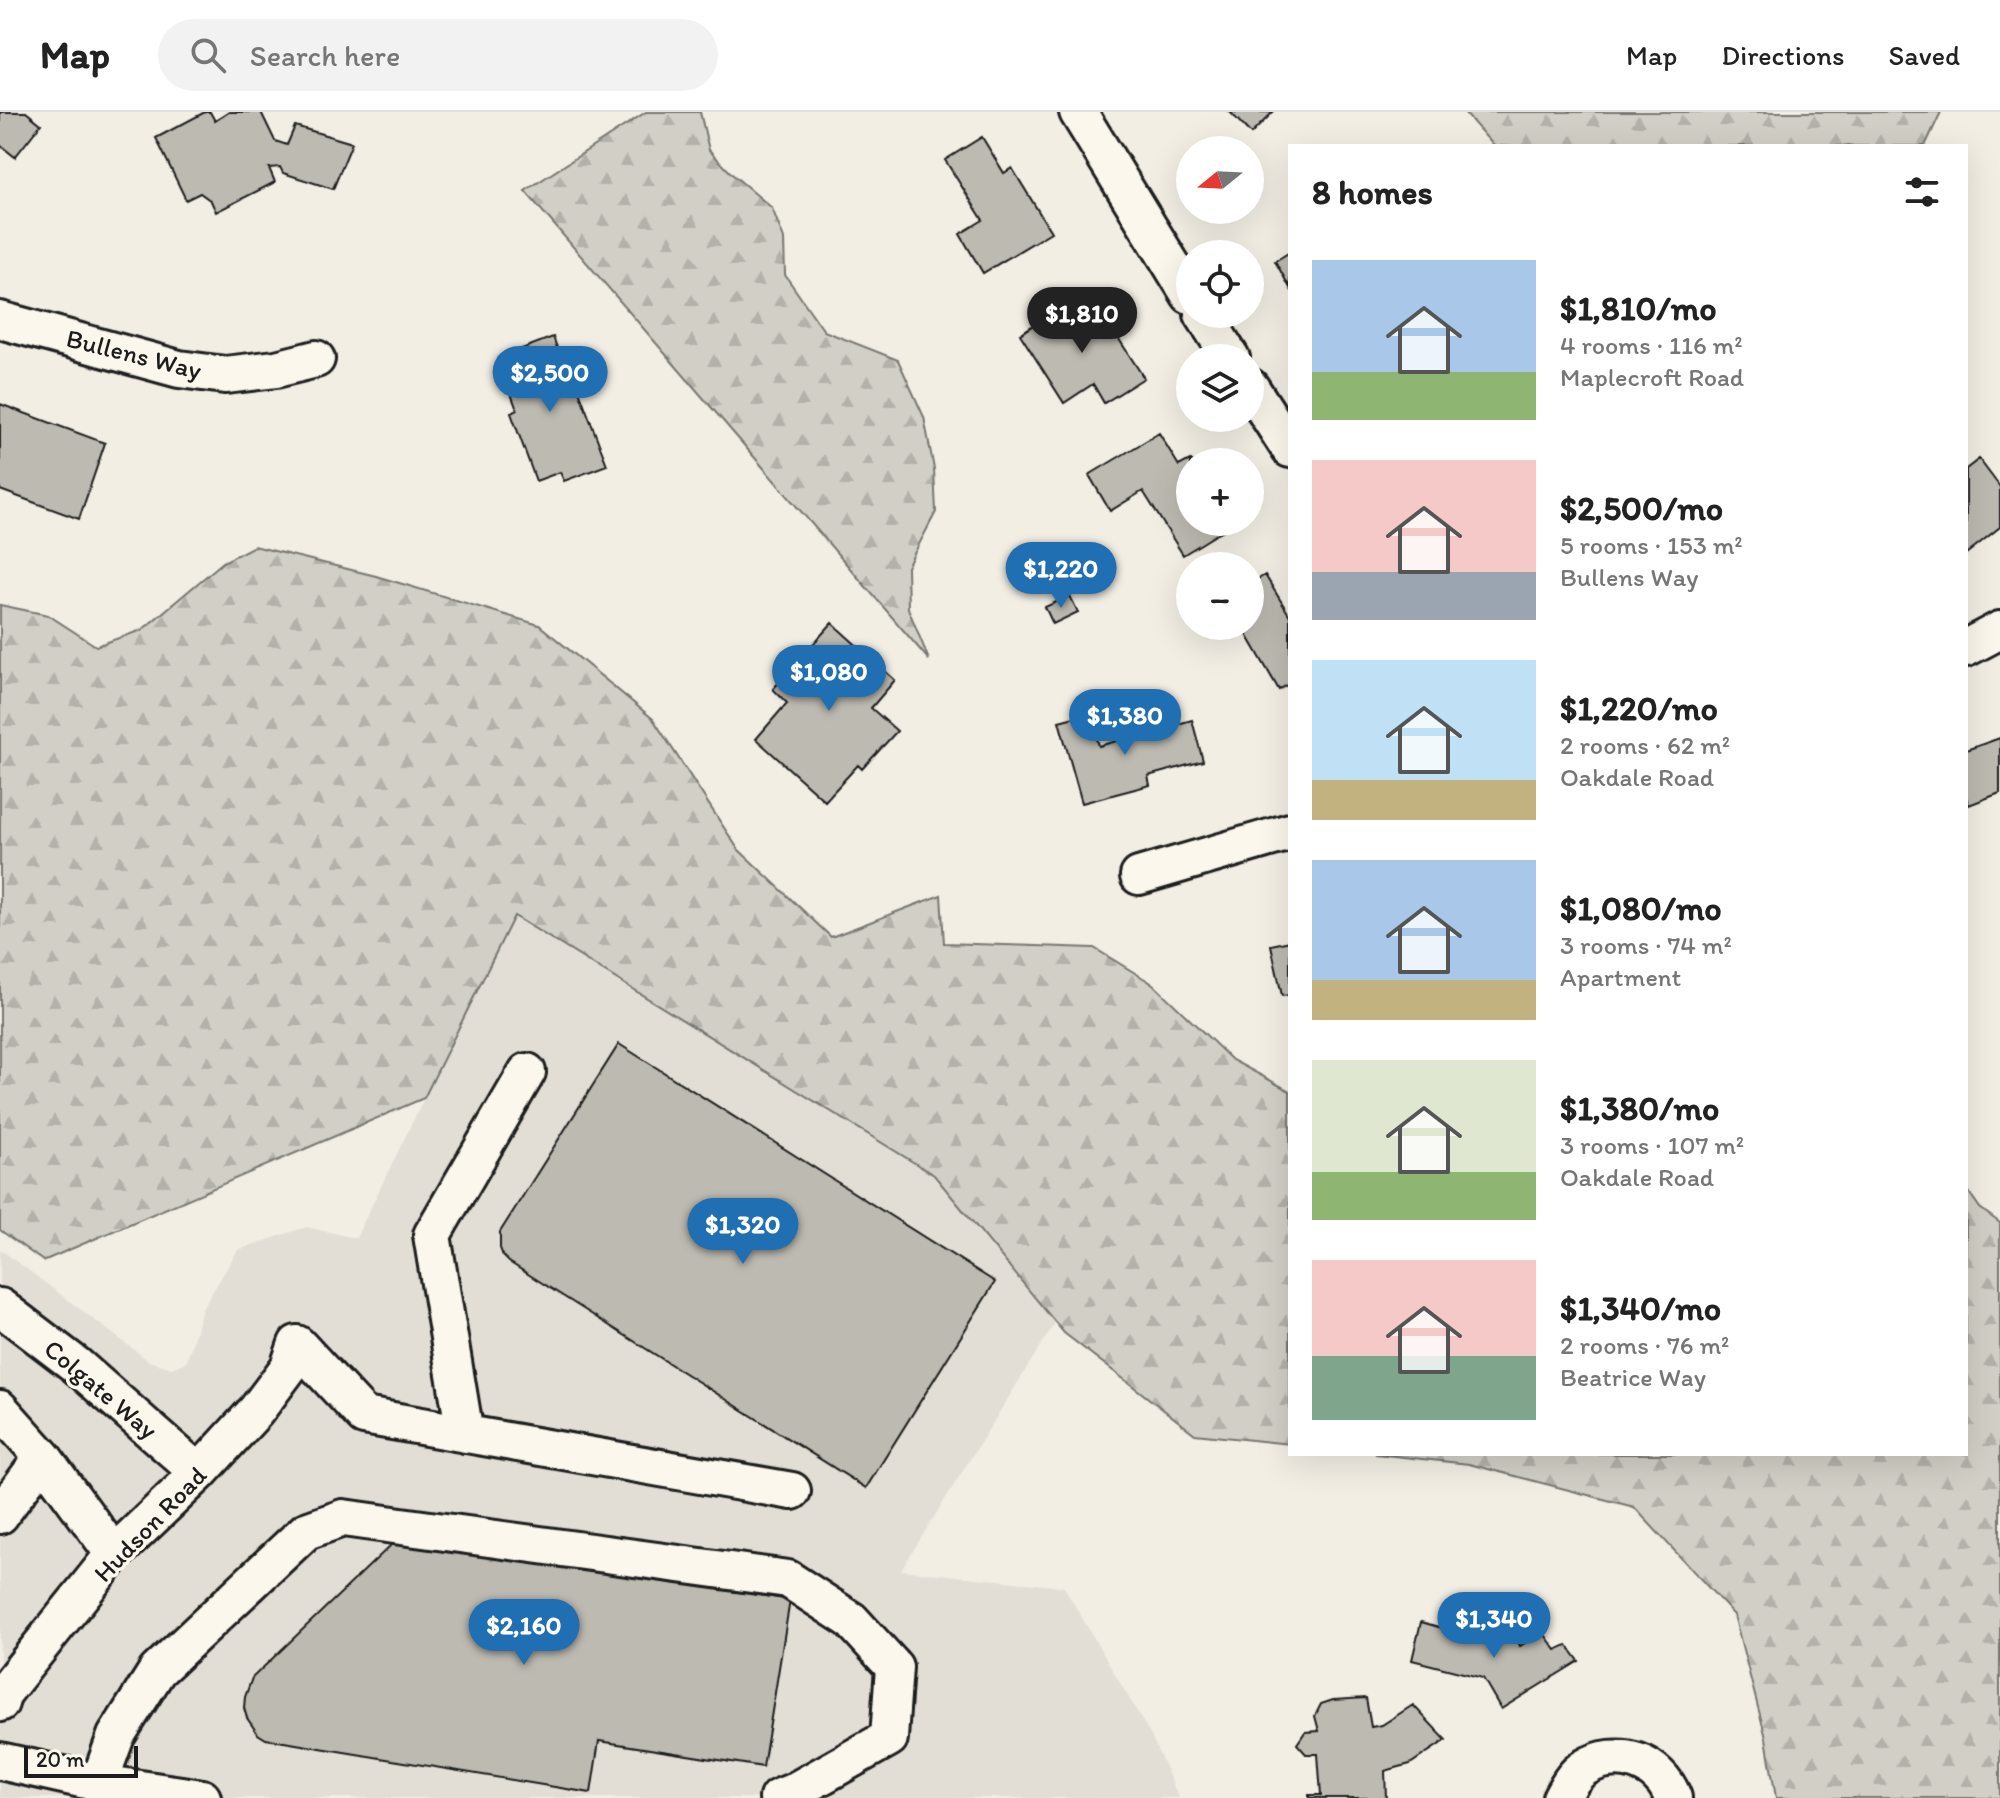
<!DOCTYPE html>
<html lang="en">
<head>
<meta charset="utf-8">
<style>
	body { margin:0; font-family:Itim,sans-serif; background:#f2f2f2; color:#222; height:100vh; display:flex; flex-direction:column; font-size:30px; white-space:nowrap }
	* { box-sizing:border-box; margin:0 }
	p { font-size:26px; color:#767676 }
	.icon { flex:none; width:44px; height:44px; fill:none; stroke:currentColor; stroke-width:2; stroke-linecap:round; stroke-linejoin:round }
	.map { position:relative; flex:1; overflow:hidden }
	.panel { position:absolute; left:1288px; top:32px; width:680px; height:1312px; display:flex; flex-direction:column; background:#fff; border-radius:0px; box-shadow:0 8px 32px #0002 }
	.panel>* { flex:none }
	.needle { width:52px; rotate:252deg }
	.tools { position:absolute; left:1176px; top:24px; display:grid; gap:16px }
	.tools a { display:grid; place-items:center; width:88px; height:88px; border-radius:50%; background:#fff; box-shadow:0 8px 32px #0002; font-size:40px }
	.scale { position:absolute; left:24px; bottom:20px; width:114px; box-sizing:border-box; padding-left:8px; border:4px solid #1c1c1c; border-top:0; font-size:22px; line-height:28px; white-space:nowrap; color:#1c1c1c; -webkit-text-stroke:6px #fbf7ec; paint-order:stroke }
	.price { position:absolute; translate:-50% -68px; padding:0 18px; border-radius:28px; background:#1f6fb2; color:#fff; font-size:26px; line-height:52px; filter:drop-shadow(0 2px 4px #0008) }
	.price::after { content:''; position:absolute; left:50%; top:48px; width:24px; height:18px; margin-left:-12px; background:inherit; clip-path:polygon(0 0,100% 0,50% 100%) }
	.price.current { background:#222; color:#fff }
	ul { padding:0; list-style:none }
	li { display:flex; align-items:center; gap:24px; height:200px; padding:0 24px }
	li span { display:grid; place-items:center; flex:none; width:224px; height:160px; border-radius:0px; color:#555 }
	li>.icon { margin-inline-start:auto }
	span .icon { width:96px; height:96px; fill:#fffc; stroke-width:1 }
	li b { font-size:34px }
	h2 { display:flex; justify-content:space-between; align-items:center; height:96px; padding:0 24px; font-size:34px }
	header { display:flex; align-items:center; gap:48px; box-sizing:border-box; height:112px; padding:0 40px; background:#fff; border-bottom:2px solid #e0e0e0 }
	header strong { font-size:38px }
	nav { display:flex; gap:44px; margin-inline-start:auto; font-size:28px }
	.search { width:560px; height:72px; background:#f2f2f2; display:flex; align-items:center; gap:20px; box-sizing:border-box; padding:0 28px; border-radius:44px; color:#767676; font-size:30px }
	.map>svg:first-child { display:block }
	.built { fill:#e2ded5 }
	.forest { fill:url(#forest-firs); stroke:#777671; stroke-width:2 }
	.building { fill:#bdbab1; stroke:#1c1c1c; stroke-width:2 }
	.lines { fill:none; stroke-linecap:round; stroke-linejoin:round }
	.minor-casing { stroke:#1c1c1c; stroke-width:42 }
	.minor { stroke:#fbf7ec; stroke-width:36 }
	.labels { text-anchor:middle; stroke-width:7; stroke-linejoin:round; paint-order:stroke }
	.street-label { font-size:26px; fill:#1c1c1c; stroke:#fbf7ec }
</style>
</head>
<body>
<header>
<strong>Map</strong>
<div class="search"><svg class="icon" aria-label="search" viewBox="0 0 24 24"><circle cx="10" cy="10" r="6"/><path d="M15 15l6 6"/></svg>Search here</div>
<nav><a>Map</a><a>Directions</a><a>Saved</a></nav>
</header>
<div class="map">
<svg width="2000" height="1686" viewBox="0 0 2000 1686">
	<defs>
		<pattern id="forest-firs" width="22" height="20" patternUnits="userSpaceOnUse" patternTransform="scale(2)"><rect width="22" height="20" fill="#d2cfc6"/><path d="M5 1l3.5 6h-7zM16 11l3.5 6h-7z" fill="#b4b1aa"/></pattern>
	</defs>
	<rect width="100%" height="100%" fill="#f2eee4"/>
	<filter id="ink" filterUnits="userSpaceOnUse"><feTurbulence type="fractalNoise" baseFrequency=".0125" numOctaves="2"/><feDisplacementMap in="SourceGraphic" scale="16" xChannelSelector="R" yChannelSelector="G"/><feConvolveMatrix kernelMatrix="1 2 1 2 8 2 1 2 1" color-interpolation-filters="sRGB"/></filter>
	<g filter="url(#ink)">
		<path class="built" d="M 513,804 L 934,1063 L 1055,1211 L 901,1458 L 1064,1475 L 1150,1622 L 1179,1686 L 0,1686 L 0,1137 L 149,1249 L 172,1256 L 187,1249 L 202,1197 L 238,1138 L 306,1115 L 356,1126 Z"/>
		<path class="forest" d="M 646,0 L 700,0 L 709,38 L 732,62 L 772,96 L 784,127 L 785,163 L 824,219 L 898,248 L 924,305 L 934,357 L 936,400 L 907,455 L 908,496 L 929,548 L 525,79 Z
			M 1464,0 L 1941,0 L 1925,34 L 1494,34 Z
			M 254,434 L 376,464 L 539,513 L 653,607 L 738,737 L 831,825 L 941,783 L 944,831 L 1094,836 L 1153,872 L 1232,948 L 1290,979 L 1290,1332 L 1195,1322 L 1064,1221 L 934,1063 L 514,804 L 424,986 L 43,1149 L 0,1118 L 0,493 L 48,503 L 96,534 L 142,518 L 223,450 Z
			M 1966,1076 L 1980,1096 L 2000,1111 L 2000,1686 L 1776,1686 L 1766,1626 L 1734,1503 L 1634,1395 L 1469,1352 L 1375,1342 L 1966,1342 Z"/>
		<path class="building" d="M 0,0 L 26,0 L 41,12 L 15,45 L 0,33 Z
			M 205,0 L 210,0 L 215,9 L 229,0 L 261,0 L 275,29 L 287,33 L 295,14 L 352,31 L 333,77 L 283,61 L 280,55 L 269,56 L 275,70 L 216,100 L 211,89 L 200,81 L 186,88 L 156,26 Z
			M 1230,0 L 1273,0 L 1251,22 Z
			M 982,25 L 1004,61 L 1012,56 L 1051,120 L 983,161 L 960,122 L 983,108 L 945,48 Z
			M 1290,140 L 1290,176 L 1275,149 Z
			M 1097,193 L 1144,266 L 1104,291 L 1093,272 L 1064,291 L 1020,222 L 1056,198 L 1065,213 Z
			M 553,225 L 573,278 L 578,276 L 607,353 L 564,369 L 560,360 L 536,369 L 511,301 L 517,298 L 498,246 Z
			M 0,292 L 105,331 L 79,407 L 0,378 Z
			M 1159,321 L 1179,354 L 1190,348 L 1192,350 L 1190,350 L 1190,410 L 1228,410 L 1230,414 L 1183,443 L 1143,379 L 1110,399 L 1089,363 Z
			M 1979,347 L 2000,375 L 2000,415 L 1966,442 L 1966,357 Z
			M 1265,463 L 1290,504 L 1290,571 L 1279,578 L 1242,514 L 1250,514 L 1250,472 Z
			M 1070,484 L 1078,500 L 1053,512 L 1045,495 Z
			M 832,511 L 895,568 L 871,596 L 897,619 L 862,657 L 858,653 L 825,689 L 756,627 L 787,591 L 773,577 Z
			M 1090,601 L 1099,634 L 1192,608 L 1203,649 L 1148,664 L 1150,673 L 1082,691 L 1059,609 Z
			M 2000,626 L 2000,681 L 1969,693 L 1966,685 L 1966,638 Z
			M 1290,829 L 1290,883 L 1282,884 L 1271,833 Z
			M 619,932 L 995,1170 L 866,1376 L 509,1150 L 503,1144 L 500,1136 L 500,1120 Z
			M 409,1426 L 790,1488 L 763,1655 L 599,1629 L 591,1681 L 266,1627 L 258,1622 L 247,1606 L 244,1596 L 245,1585 L 252,1566 L 391,1433 L 399,1428 Z
			M 1421,1510 L 1453,1519 L 1464,1518 L 1485,1529 L 1514,1522 L 1520,1534 L 1543,1520 L 1556,1538 L 1567,1533 L 1579,1549 L 1501,1597 L 1483,1566 L 1412,1548 Z
			M 1366,1586 L 1371,1615 L 1382,1613 L 1413,1593 L 1446,1628 L 1410,1652 L 1385,1659 L 1386,1686 L 1309,1686 L 1309,1683 L 1321,1683 L 1318,1642 L 1306,1642 L 1297,1632 L 1305,1620 L 1319,1619 L 1315,1604 L 1321,1592 L 1333,1588 Z"/>
		<g class="lines">
			<defs>
				<path id="minor" d="M 1078,0 L 1190,183
					M 1203,202 L 1231,246
					M 0,208 L 179,257 L 225,263 L 276,257 L 316,247
					M 1250,275 L 1290,337
					M 1966,536 L 2000,518
					M 1139,764 L 1290,720
					M 0,1195 L 76,1253 L 199,1361
					M 0,1297 L 43,1345 L 0,1403
					M 465,1322 L 432,1123 L 527,960
					M 43,1345 L 114,1442
					M 0,1591 L 3,1581 L 114,1442 L 199,1361 L 256,1299 L 289,1255 L 297,1232 L 364,1304 L 792,1379
					M 0,1649 L 99,1671 L 202,1686
					M 99,1671 L 116,1624 L 157,1559 L 306,1419 L 343,1406 L 788,1467 L 851,1508 L 894,1555 L 889,1626 L 793,1680 L 778,1686
					M 1561,1686 C 1567,1675 1573,1663 1584,1656 C 1618,1635 1660,1650 1673,1686"/>
			</defs>
			<use href="#minor" class="minor-casing"/>
			<use href="#minor" class="minor"/>
		</g>
	</g>
	<g class="labels">
		<g class="street-label">
			<text transform="translate(134 242) rotate(14)" y="9">Bullens Way</text>
			<text transform="translate(101 1277) rotate(40)" y="9">Colgate Way</text>
			<text transform="translate(150 1412) rotate(-46)" y="9">Hudson Road</text>
		</g>
	</g>
</svg>
<div class="tools">
<a><svg class="needle" viewBox="-14 -14 28 28"><path d="M0-13l5 13h-10z" fill="#e53935"/><path d="M0 13l5-13h-10z" fill="#767676"/></svg></a>
<a><svg class="icon" aria-label="locate" viewBox="0 0 24 24"><circle cx="12" cy="12" r="6"/><path d="M12 2v4M12 18v4M2 12h4M18 12h4"/></svg></a>
<a><svg class="icon" aria-label="layers" viewBox="0 0 24 24"><path d="M12 4l9 5-9 5-9-5zM3 14l9 5 9-5"/></svg></a>
<a>+</a>
<a>−</a>
</div>
<div class="scale">20 m</div>
<b class="price current" style="left:1082px;top:243px">$1,810</b>
<b class="price" style="left:550px;top:302px">$2,500</b>
<b class="price" style="left:1061px;top:498px">$1,220</b>
<b class="price" style="left:829px;top:601px">$1,080</b>
<b class="price" style="left:1125px;top:645px">$1,380</b>
<b class="price" style="left:743px;top:1154px">$1,320</b>
<b class="price" style="left:1494px;top:1548px">$1,340</b>
<b class="price" style="left:524px;top:1555px">$2,160</b>
<section class="panel">
<h2>8 homes<svg class="icon" aria-label="filters" viewBox="0 0 24 24"><path d="M4 7h16M4 17h16"/><circle cx="9" cy="7" r="2"/><circle cx="15" cy="17" r="2"/></svg></h2>
<ul>
<li><span style="background:linear-gradient(#a9c7e8 70%,#8fb573 0)"><svg class="icon" aria-label="home" viewBox="0 0 24 24"><path d="M3 11l9-7 9 7M6 9v11h12V9"/></svg></span><div><b>$1,810/mo</b><p>4 rooms · 116 m²</p><p>Maplecroft Road</p></div></li>
<li><span style="background:linear-gradient(#f6c9c9 70%,#9aa5b1 0)"><svg class="icon" aria-label="home" viewBox="0 0 24 24"><path d="M3 11l9-7 9 7M6 9v11h12V9"/></svg></span><div><b>$2,500/mo</b><p>5 rooms · 153 m²</p><p>Bullens Way</p></div></li>
<li><span style="background:linear-gradient(#bfe0f5 75%,#c2b280 0)"><svg class="icon" aria-label="home" viewBox="0 0 24 24"><path d="M3 11l9-7 9 7M6 9v11h12V9"/></svg></span><div><b>$1,220/mo</b><p>2 rooms · 62 m²</p><p>Oakdale Road</p></div></li>
<li><span style="background:linear-gradient(#a9c7e8 75%,#c2b280 0)"><svg class="icon" aria-label="home" viewBox="0 0 24 24"><path d="M3 11l9-7 9 7M6 9v11h12V9"/></svg></span><div><b>$1,080/mo</b><p>3 rooms · 74 m²</p><p>Apartment</p></div></li>
<li><span style="background:linear-gradient(#dfe7d0 70%,#8fb573 0)"><svg class="icon" aria-label="home" viewBox="0 0 24 24"><path d="M3 11l9-7 9 7M6 9v11h12V9"/></svg></span><div><b>$1,380/mo</b><p>3 rooms · 107 m²</p><p>Oakdale Road</p></div></li>
<li><span style="background:linear-gradient(#f6c9c9 60%,#7fa58c 0)"><svg class="icon" aria-label="home" viewBox="0 0 24 24"><path d="M3 11l9-7 9 7M6 9v11h12V9"/></svg></span><div><b>$1,340/mo</b><p>2 rooms · 76 m²</p><p>Beatrice Way</p></div></li>
</ul>
</section>
</div>
</body>
</html>
